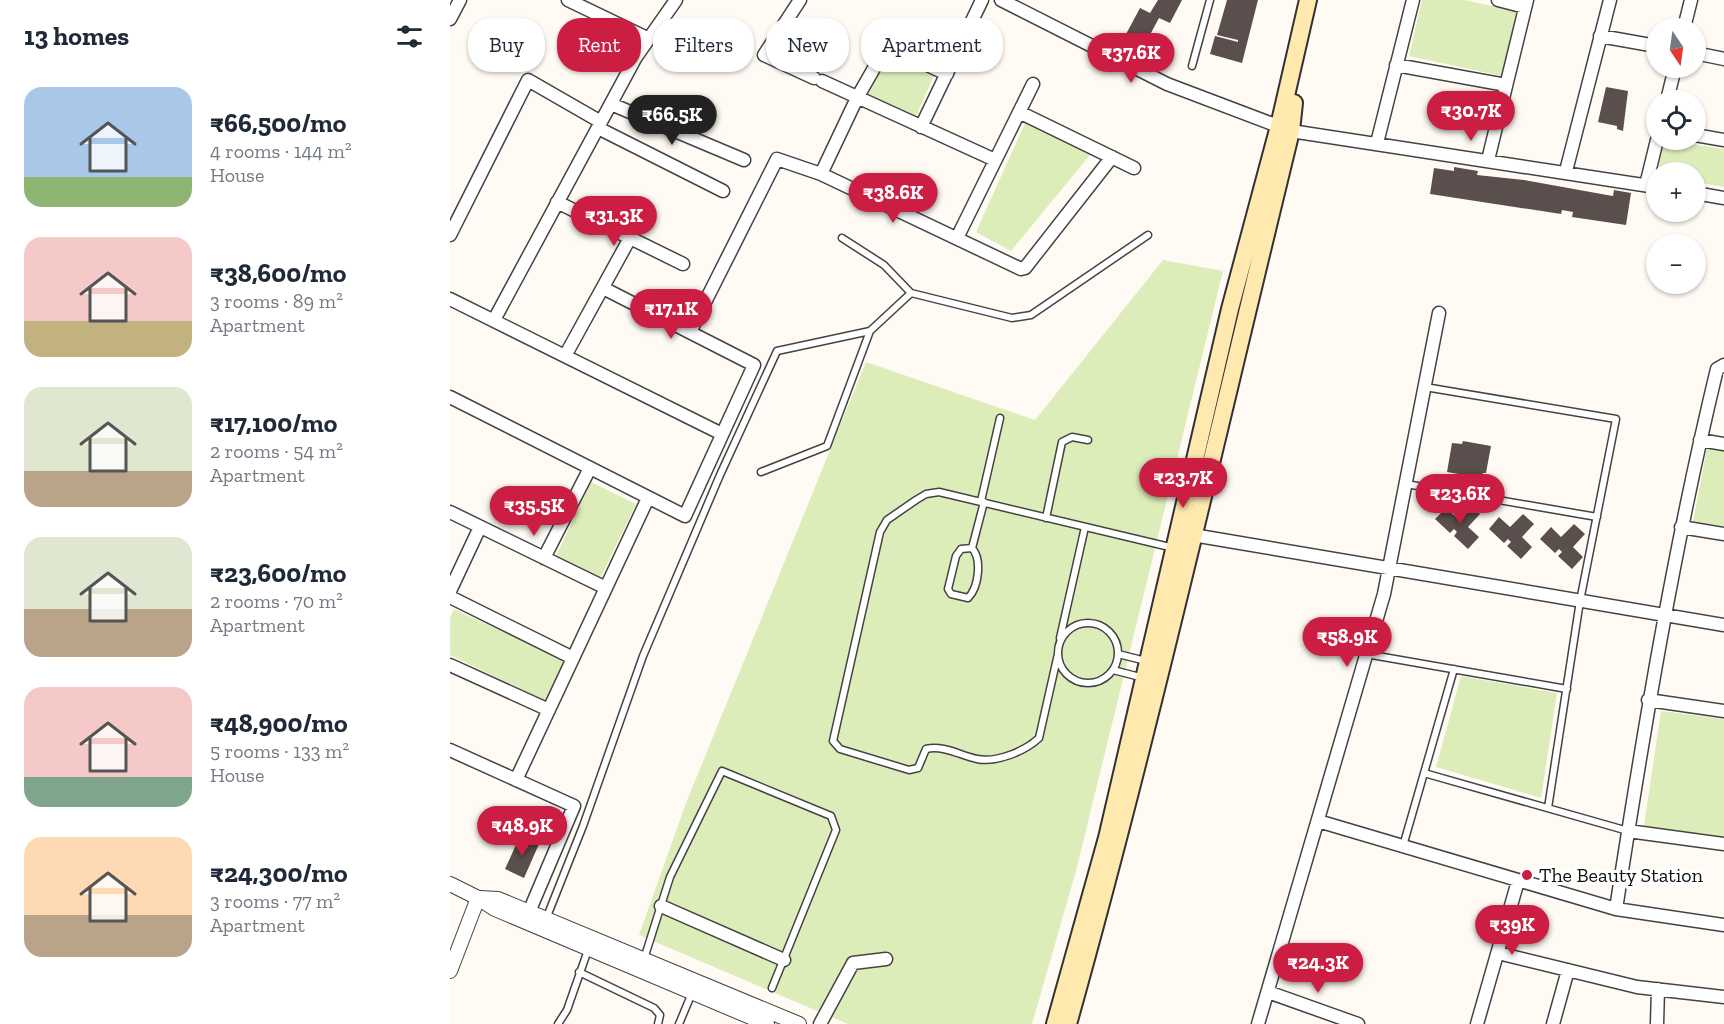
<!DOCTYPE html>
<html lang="en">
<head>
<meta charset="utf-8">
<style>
	body { margin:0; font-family:"Zilla Slab",serif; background:#f6f6f7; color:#1f2937; height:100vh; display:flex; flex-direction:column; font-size:22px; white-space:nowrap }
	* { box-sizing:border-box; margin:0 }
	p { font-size:20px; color:#747a83 }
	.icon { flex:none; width:33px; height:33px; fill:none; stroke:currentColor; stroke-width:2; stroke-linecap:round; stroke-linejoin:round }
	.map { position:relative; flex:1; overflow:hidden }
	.sheet { display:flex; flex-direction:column; background:#fff; width:450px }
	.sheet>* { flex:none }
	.banner { position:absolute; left:18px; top:18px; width:570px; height:54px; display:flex; gap:12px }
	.needle { width:39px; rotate:167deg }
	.tools { position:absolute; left:1196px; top:18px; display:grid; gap:12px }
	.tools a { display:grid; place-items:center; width:60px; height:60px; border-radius:50%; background:#fff; box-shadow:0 2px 4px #0004; font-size:30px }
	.price { position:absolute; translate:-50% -51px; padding:0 14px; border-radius:21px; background:#cb1e42; color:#fff; font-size:20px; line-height:39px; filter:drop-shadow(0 2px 3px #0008) }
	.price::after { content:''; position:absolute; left:50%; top:36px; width:18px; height:14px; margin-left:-9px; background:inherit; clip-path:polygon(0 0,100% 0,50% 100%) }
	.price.current { background:#222; color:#fff }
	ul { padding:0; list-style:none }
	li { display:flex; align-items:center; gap:18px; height:150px; padding:0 24px }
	li span { display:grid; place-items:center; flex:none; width:168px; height:120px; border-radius:18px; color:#555 }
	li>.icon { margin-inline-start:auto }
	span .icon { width:72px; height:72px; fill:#fffc; stroke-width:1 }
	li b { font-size:26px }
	h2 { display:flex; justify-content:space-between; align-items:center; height:72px; padding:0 24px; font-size:26px }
	.tag { padding:0 21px; border-radius:24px; background:#fff; box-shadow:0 2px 4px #0004; font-size:21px; line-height:54px }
	.tag.current { background:#cb1e42; color:#fff }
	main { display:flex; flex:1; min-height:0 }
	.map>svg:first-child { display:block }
	.green { fill:#ddedba }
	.building { fill:#5a4f4c }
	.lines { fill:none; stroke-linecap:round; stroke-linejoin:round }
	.service-casing { stroke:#434343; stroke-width:9 }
	.minor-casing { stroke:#434343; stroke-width:15 }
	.tertiary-casing { stroke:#434343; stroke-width:16 }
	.secondary-casing { stroke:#323232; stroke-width:20 }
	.service { stroke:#fff; stroke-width:6 }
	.minor { stroke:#fff; stroke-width:12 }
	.tertiary { stroke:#fff; stroke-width:14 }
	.secondary { stroke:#ffe9af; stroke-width:16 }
	.poi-dot { fill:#cb1e42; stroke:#fff; stroke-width:2 }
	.labels { text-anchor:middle; stroke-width:6; stroke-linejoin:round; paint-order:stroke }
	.poi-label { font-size:20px; fill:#101010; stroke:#fff; text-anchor:start }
</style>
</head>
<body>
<main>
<section class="sheet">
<h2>13 homes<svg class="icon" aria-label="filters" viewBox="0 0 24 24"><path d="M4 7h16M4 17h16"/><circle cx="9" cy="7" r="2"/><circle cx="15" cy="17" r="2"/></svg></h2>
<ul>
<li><span style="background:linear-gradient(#a9c7e8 75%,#8fb573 0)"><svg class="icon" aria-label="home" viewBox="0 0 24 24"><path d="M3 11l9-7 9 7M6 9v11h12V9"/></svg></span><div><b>₹66,500/mo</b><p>4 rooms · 144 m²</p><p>House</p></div></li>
<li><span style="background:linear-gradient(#f6c9c9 70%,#c2b280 0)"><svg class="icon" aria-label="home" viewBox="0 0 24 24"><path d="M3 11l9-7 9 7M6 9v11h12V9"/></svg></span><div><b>₹38,600/mo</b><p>3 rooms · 89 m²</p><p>Apartment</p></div></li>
<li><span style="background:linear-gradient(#dfe7d0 70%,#b9a48a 0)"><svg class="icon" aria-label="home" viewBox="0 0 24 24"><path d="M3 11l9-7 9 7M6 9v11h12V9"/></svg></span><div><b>₹17,100/mo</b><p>2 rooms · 54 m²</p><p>Apartment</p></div></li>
<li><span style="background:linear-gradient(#dfe7d0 60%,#b9a48a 0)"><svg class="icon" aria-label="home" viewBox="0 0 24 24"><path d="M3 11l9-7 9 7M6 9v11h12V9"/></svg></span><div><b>₹23,600/mo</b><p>2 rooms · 70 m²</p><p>Apartment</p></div></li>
<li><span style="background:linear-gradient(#f6c9c9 75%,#7fa58c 0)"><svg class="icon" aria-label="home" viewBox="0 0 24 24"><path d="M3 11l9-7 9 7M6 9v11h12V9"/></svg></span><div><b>₹48,900/mo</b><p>5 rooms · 133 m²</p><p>House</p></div></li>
<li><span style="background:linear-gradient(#ffd9b3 65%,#b9a48a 0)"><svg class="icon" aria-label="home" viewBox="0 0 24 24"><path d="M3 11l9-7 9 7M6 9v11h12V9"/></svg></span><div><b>₹24,300/mo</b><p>3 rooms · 77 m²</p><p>Apartment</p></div></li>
</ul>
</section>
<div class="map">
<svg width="1274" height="1024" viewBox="0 0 1274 1024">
	<rect width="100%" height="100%" fill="#fffbf4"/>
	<path class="green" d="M 972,0 L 1014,0 L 1066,11 L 1052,76 L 959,56 Z
		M 437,55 L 484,76 L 466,116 L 419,94 Z
		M 575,123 L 640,155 L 561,251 L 526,232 Z
		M 1214,140 L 1274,149 L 1274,187 L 1245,182 L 1245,172 L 1208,172 Z
		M 713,260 L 773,271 L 626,871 L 582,1024 L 398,1024 L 189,935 L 236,803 L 416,362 L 585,420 Z
		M 1257,448 L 1274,451 L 1274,526 L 1243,522 Z
		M 141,482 L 186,504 L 151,577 L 106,556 Z
		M 4,609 L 114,661 L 95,701 L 0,655 L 0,618 Z
		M 1011,676 L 1107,693 L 1091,798 L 986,767 Z
		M 1211,711 L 1274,719 L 1274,837 L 1194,826 Z"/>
	<path class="building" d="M 708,0 L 732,0 L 720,23 L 709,18 L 694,46 L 675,36 L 690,8 L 700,13 Z
		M 777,0 L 808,0 L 792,63 L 760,54 L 765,36 L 788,42 L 788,40 L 767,35 Z
		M 1156,87 L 1178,91 L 1173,131 L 1167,129 L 1167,126 L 1148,122 Z
		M 1004,167 L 1028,171 L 1027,175 L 1074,180 L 1157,195 L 1163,196 L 1164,190 L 1181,193 L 1176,225 L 1122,217 L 1123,212 L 1112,210 L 1111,214 L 980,194 L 984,168 L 1004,171 Z
		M 1013,441 L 1041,446 L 1036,473 L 1033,473 L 1032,478 L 997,472 L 1002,443 L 1012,444 Z
		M 1019,504 L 1030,514 L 1018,527 L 1029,537 L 1018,549 L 1004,536 L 1007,532 L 1004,529 L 1000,533 L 985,519 L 996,508 L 1007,518 Z
		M 1073,514 L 1084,524 L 1072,537 L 1082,547 L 1071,559 L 1057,546 L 1061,542 L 1058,539 L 1054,543 L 1039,529 L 1049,517 L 1060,527 Z
		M 1124,524 L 1135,534 L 1123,547 L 1133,557 L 1122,569 L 1108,556 L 1112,552 L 1109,549 L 1105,553 L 1090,539 L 1101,527 L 1111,537 Z
		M 70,836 L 89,844 L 74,878 L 55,869 Z"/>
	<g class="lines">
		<defs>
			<path id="service" d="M 742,66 L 760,0
				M 392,238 L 434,265 L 461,293 L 562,318 L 581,315 L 698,235
				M 975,387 L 1166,419 L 1130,601 L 1098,808
				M 311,472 L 377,446 L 420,331
				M 956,484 L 1147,517
				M 531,501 L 550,418
				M 596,518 L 612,442 L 622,437 L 638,440
				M 522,548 L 511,549 L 506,556 L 498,589 L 501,594 L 518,598 C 529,587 532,559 522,548 L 534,502
				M608 653a30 30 0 1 1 60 0a30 30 0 1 1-60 0Z
				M 610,638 L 635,527
				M 608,654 L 589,738 C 575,751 547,763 527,759 C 509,755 494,745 476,749 L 468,768 L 459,770 L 390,749 L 383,741 L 430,532 L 437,520 L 466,500 L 476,494 L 489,492 L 724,548
				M 668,654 L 696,661
				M 916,654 L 1117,689
				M 663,670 L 694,678
				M 974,773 L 1178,831
				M 953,846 L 1004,669
				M 96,919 L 133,826 L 193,656 L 270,475 L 327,351 L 420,331 L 461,293
				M 194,959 L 220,877 L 272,771 L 381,816 L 386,830 L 322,988
				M 129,972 L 204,1008 L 210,1015 L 208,1024
				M 108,1024 L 117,1010 L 138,950
				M 229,1024 L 242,993"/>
			<path id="minor" d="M 118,0 L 199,39
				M 350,0 L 314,55 L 364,78
				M 551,0 L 717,84 L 841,131 L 1206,187
				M 1048,0 L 1075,7
				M 0,19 L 10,0
				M 1234,28 L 1241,0
				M 1150,36 L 1206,46
				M 1245,53 L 1274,59
				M 946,65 L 1056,85
				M 372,81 L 545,160
				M 1217,100 L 1225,68
				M 161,104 L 294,160
				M 569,112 L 684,168
				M 471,127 L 532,0
				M 148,128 L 273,191
				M 1245,135 L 1274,140
				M 927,143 L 963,0
				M 1038,160 L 1077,0
				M 1116,171 L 1160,0
				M 371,174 L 407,98 L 435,49 L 440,48 L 497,74
				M 1196,185 L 1207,140
				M 1245,193 L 1274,198
				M 107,202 L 233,264
				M 0,235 L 78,80 L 151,122
				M 507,238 L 583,84
				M 0,299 L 272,434
				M 44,320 L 186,57 L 226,0
				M 240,332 L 327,159 L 371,174 L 571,269 L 575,268 L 662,157
				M 115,356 L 180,238
				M 0,397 L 235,516 L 304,365 L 153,288
				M 1250,440 L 1274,444
				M 0,512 L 156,588
				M 1231,527 L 1274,534
				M 737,534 L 1274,625
				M 94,558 L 140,468
				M 0,591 L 30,527
				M 0,597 L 123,658
				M 0,665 L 99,710
				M 1198,700 L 1274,711
				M 0,750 L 124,806 L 79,912
				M 66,780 L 198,498
				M 868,821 L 1166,909 L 1274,925
				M 1178,831 L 1274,844
				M 211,906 L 334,960
				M 1166,909 C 1194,728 1224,547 1267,369 L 1274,365
				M 1048,953 L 1187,987 L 1274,997
				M 818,992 L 908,1024
				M 370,1024 L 403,963 L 436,959
				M 808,1024 L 934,594 L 989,313
				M 1027,1024 L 1068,881
				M 1103,1024 L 1118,970
				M 1207,1024 L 1208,989"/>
			<path id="tertiary" d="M 0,884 L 28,898 L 45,909 L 317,1024
				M 30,898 L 48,899 L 349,1024
				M 0,971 L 28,898"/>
			<path id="secondary" d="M 605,1024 L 657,838 L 780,309 L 829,126 L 858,0
				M 618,1024 C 701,728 768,429 841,131 L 844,103"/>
		</defs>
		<use href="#service" class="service-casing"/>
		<use href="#minor" class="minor-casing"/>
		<use href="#tertiary" class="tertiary-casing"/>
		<use href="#secondary" class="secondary-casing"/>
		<use href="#service" class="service"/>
		<use href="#minor" class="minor"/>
		<use href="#tertiary" class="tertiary"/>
		<use href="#secondary" class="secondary"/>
	</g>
	<circle class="poi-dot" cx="1077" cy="875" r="6"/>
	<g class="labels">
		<g class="poi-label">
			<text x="1089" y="882">The Beauty Station</text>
		</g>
	</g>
</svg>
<div class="tools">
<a><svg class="needle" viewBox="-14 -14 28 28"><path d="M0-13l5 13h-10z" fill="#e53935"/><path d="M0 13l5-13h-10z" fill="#747a83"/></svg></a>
<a><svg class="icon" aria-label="locate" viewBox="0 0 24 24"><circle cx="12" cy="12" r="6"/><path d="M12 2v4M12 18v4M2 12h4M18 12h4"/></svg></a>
<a>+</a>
<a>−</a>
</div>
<b class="price" style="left:681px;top:84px">₹37.6K</b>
<b class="price" style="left:1021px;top:142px">₹30.7K</b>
<b class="price current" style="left:222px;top:146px">₹66.5K</b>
<b class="price" style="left:443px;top:224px">₹38.6K</b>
<b class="price" style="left:164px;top:247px">₹31.3K</b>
<b class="price" style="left:221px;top:340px">₹17.1K</b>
<b class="price" style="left:733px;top:509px">₹23.7K</b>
<b class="price" style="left:1010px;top:525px">₹23.6K</b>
<b class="price" style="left:84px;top:537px">₹35.5K</b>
<b class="price" style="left:897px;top:668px">₹58.9K</b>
<b class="price" style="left:72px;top:857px">₹48.9K</b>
<b class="price" style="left:1062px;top:956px">₹39K</b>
<b class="price" style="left:868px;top:994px">₹24.3K</b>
<div class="banner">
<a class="tag">Buy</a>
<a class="tag current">Rent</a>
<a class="tag">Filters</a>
<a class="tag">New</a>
<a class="tag">Apartment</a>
</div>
</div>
</main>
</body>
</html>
